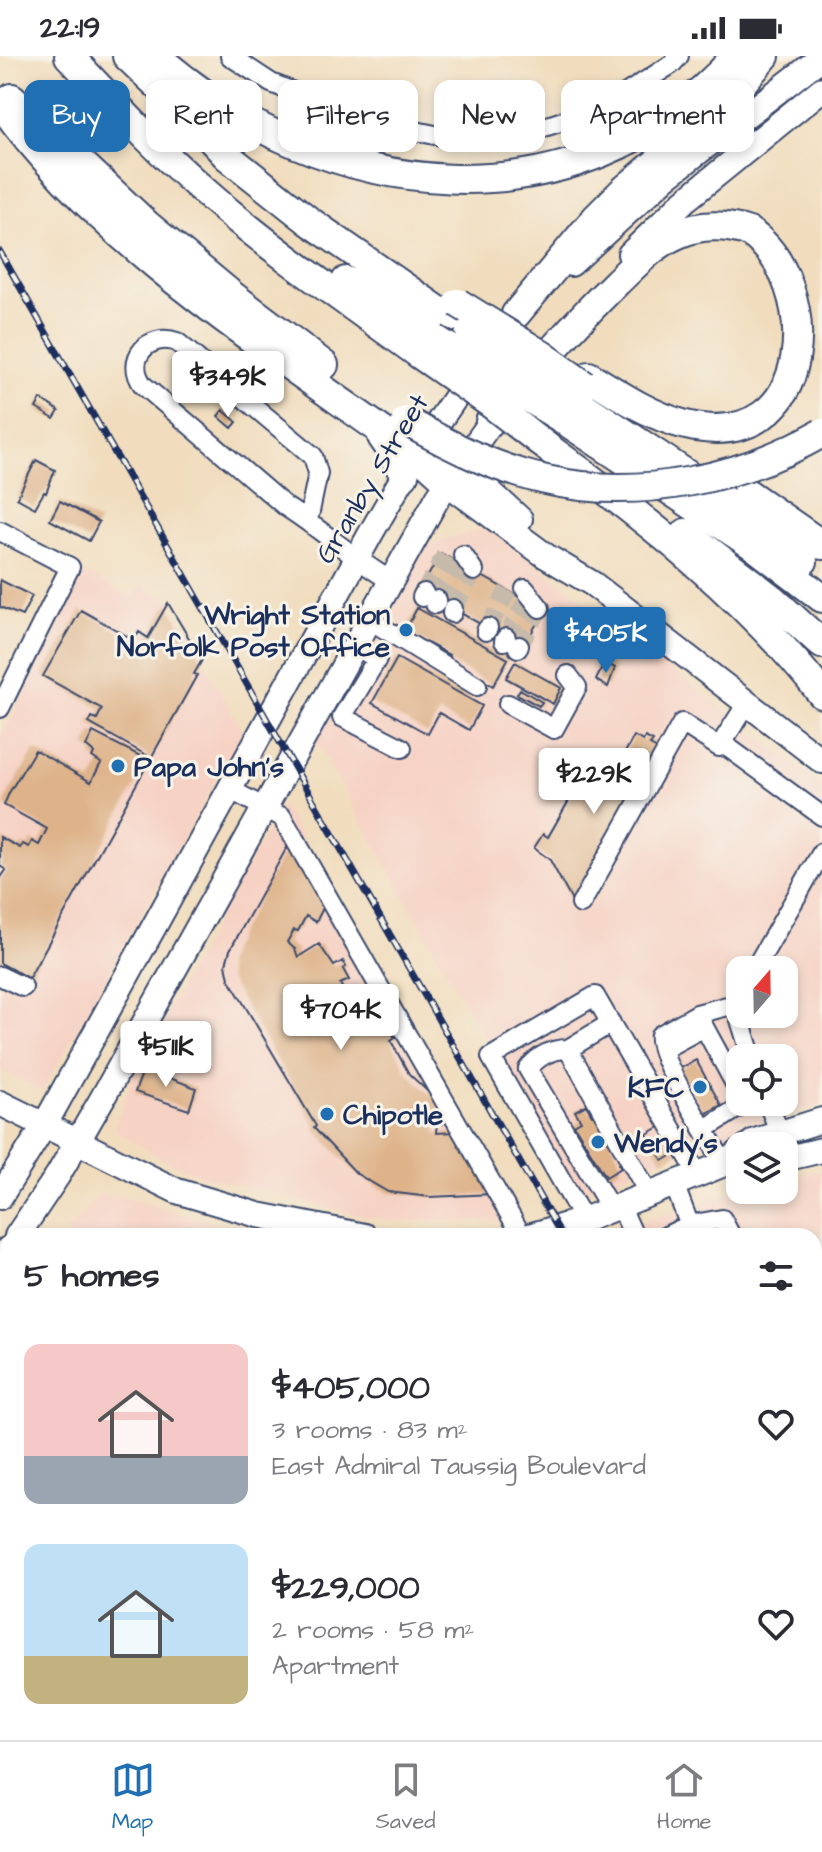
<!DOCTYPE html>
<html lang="en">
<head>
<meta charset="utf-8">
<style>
	body { margin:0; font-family:"Architects Daughter",sans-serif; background:#f2f2f3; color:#2b2b33; height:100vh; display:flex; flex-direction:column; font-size:30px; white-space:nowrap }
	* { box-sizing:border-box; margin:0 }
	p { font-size:26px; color:#7c7c81 }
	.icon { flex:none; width:44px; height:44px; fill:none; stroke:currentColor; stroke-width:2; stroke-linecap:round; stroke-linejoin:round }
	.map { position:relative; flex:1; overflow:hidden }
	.details { position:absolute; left:0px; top:1172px; width:822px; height:512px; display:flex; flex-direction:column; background:#fff; border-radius:24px 24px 0 0; box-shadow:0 4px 12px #0003 }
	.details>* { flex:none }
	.top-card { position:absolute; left:24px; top:24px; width:774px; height:72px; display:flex; gap:16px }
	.needle { width:52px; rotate:20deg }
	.controls { position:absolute; left:726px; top:900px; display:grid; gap:16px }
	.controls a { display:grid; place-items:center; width:72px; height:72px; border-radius:16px; background:#fff; box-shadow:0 4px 12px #0003; font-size:40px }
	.price { position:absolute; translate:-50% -68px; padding:0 18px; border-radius:8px; background:#fff; color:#222; font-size:26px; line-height:52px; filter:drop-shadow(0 2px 4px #0008) }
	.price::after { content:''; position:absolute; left:50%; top:48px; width:24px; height:18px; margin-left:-12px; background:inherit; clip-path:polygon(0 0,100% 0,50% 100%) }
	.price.active { background:#1f6fb2; color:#fff }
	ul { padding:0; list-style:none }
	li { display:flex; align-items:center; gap:24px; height:200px; padding:0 24px }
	li span { display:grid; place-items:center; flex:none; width:224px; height:160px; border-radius:16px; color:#555 }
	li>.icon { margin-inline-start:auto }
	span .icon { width:96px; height:96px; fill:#fffc; stroke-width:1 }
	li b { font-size:34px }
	h2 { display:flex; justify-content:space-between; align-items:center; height:96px; padding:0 24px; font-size:34px }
	.chip { padding:0 28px; border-radius:16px; background:#fff; box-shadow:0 4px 12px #0003; font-size:28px; line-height:72px }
	.chip.active { background:#1f6fb2; color:#fff }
	.status { display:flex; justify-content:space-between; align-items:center; height:56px; padding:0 40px; background:#fff; direction:ltr }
	.status svg { height:22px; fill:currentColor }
	.tab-bar { display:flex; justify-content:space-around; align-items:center; height:112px; border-top:2px solid #e1e1e2; background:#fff; font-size:22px; color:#7c7c81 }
	.tab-bar a { display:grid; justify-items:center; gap:4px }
	.tab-bar .active { color:#1f6fb2 }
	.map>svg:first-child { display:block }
	.built { fill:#f6d2c4; fill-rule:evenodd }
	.building { fill:#deb38a }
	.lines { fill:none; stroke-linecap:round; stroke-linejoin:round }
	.minor-tunnel { stroke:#c6baab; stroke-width:18; stroke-dasharray:18 9; stroke-linecap:butt }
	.minor-casing { stroke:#3b496c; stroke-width:22 }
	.major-casing { stroke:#3b496c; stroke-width:28 }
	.highway-casing { stroke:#3b496c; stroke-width:32 }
	.minor { stroke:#fff; stroke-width:18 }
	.major { stroke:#fff; stroke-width:24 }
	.highway { stroke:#fff; stroke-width:28 }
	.rail-casing { stroke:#1b2f5e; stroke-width:7 }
	.rail { stroke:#f7f3e8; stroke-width:4; stroke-dasharray:12; stroke-linecap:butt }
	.highway-bridge-casing { stroke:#3b496c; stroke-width:32; stroke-linecap:butt }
	.highway-bridge { stroke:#fff; stroke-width:28 }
	.poi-dot { fill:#1f6fb2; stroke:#f7f3e8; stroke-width:3 }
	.labels { text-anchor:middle; stroke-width:6; stroke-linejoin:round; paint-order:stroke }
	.street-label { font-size:28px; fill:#1b2f5e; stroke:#f7f3e8 }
	.poi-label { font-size:28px; font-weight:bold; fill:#1b2f5e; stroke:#f7f3e8; text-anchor:start }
</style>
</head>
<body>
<div class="status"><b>22:19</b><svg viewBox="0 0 49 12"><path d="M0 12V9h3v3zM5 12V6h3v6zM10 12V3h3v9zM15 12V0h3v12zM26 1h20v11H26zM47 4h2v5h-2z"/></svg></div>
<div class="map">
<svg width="822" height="1684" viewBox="0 0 822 1684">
	<rect width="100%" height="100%" fill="#f7f3e8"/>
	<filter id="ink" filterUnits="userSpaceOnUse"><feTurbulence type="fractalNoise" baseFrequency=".0125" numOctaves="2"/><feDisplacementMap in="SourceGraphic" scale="16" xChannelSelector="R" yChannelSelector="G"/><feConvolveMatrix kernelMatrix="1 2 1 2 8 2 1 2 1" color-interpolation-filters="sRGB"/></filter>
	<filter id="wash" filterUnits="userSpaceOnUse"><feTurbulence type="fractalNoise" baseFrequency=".006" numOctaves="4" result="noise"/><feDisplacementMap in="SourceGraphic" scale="32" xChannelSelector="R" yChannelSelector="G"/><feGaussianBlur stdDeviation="1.8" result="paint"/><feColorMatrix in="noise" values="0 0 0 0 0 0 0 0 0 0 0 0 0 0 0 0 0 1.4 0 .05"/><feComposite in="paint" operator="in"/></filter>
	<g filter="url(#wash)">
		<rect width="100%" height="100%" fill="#f1ddbe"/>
		<path class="built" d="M 489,471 L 822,730 L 822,1048 L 753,1068 L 574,1139 L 316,685 L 428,488 ZM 740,914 L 784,914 L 784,958 L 740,958 ZM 740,1002 L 784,1002 L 784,1046 L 740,1046 Z
			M 83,515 L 132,542 L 141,528 L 169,545 L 243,676 L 43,1035 L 0,1014 L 0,684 Z
			M 282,748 L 517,1156 L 499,1165 L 391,1165 L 349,1157 L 202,1120 L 164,1105 L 114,1073 L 139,1004 Z
			M 822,1115 L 822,1560 L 814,1546 L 814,1180 L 601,1179 L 740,1134 L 784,1134 L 784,1122 Z
			M 99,1138 L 123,1140 L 221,1170 L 239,1180 L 64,1180 Z
			M 8,1237 L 8,1376 L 0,1369 L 0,1246 Z"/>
		<g id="blocks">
			<path class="building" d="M 41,343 L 59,355 L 54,363 L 36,352 Z
				M 223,354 L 237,366 L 232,372 L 218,360 Z
				M 36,404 L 55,414 L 46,437 L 44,436 L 35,452 L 17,442 Z
				M 60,445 L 99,466 L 89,485 L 50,464 Z
				M 441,497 L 544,555 L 523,592 L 420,534 Z
				M 0,524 L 32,540 L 22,560 L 0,551 Z
				M 168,547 L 202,604 L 194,618 L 197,619 L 29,922 L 26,921 L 0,907 L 0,823 L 6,814 L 0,810 L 0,781 L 20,792 L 23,788 L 29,791 L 32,785 L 39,789 L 47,773 L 4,749 L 9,737 L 35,694 L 91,726 L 101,707 L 92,701 L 94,697 L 86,690 L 93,676 L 146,703 L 148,700 L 89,667 L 92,661 L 97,663 L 102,653 L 43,620 L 81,554 L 134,584 L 139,576 L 148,582 Z
				M 417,552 L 508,603 L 493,630 L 446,604 L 449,599 L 405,575 Z
				M 397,602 L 482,650 L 469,674 L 439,657 L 428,678 L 372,647 Z
				M 515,606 L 561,632 L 553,648 L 506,622 Z
				M 605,606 L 615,612 L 608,631 L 596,624 Z
				M 520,633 L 542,646 L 539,650 L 517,638 Z
				M 634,680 L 643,685 L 645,681 L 653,685 L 650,689 L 659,694 L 573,847 L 550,804 L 534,792 L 543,778 L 548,781 L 587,713 L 589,714 L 591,711 L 611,722 Z
				M 290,786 L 325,848 L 316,866 L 306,860 L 298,875 L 294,874 L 287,886 L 295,893 L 298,901 L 319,888 L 334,910 L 343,905 L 346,911 L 343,913 L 349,924 L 340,928 L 364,968 L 382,958 L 395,982 L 391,985 L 409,1018 L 439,1046 L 438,1056 L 444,1058 L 443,1068 L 437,1067 L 436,1077 L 456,1076 L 492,1138 L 430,1141 L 388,1136 L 357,1118 L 314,1072 L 316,1070 L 229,923 L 226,908 L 230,894 Z
				M 696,1004 L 721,1049 L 705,1058 L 679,1013 Z
				M 144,1012 L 196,1032 L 189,1054 L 135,1036 Z
				M 586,1049 L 592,1059 L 599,1058 L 621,1106 L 619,1108 L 621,1112 L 606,1121 L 574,1069 L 581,1065 L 575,1055 Z
				M 663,1069 L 678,1096 L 663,1105 L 647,1078 Z
				M 8,1547 L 8,1587 L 0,1580 L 0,1556 Z
				M 0,1664 L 5,1667 L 8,1665 L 8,1676 L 16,1676 L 25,1684 L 0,1684 Z
				M 617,1676 L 641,1676 L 645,1682 L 605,1684 Z"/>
		</g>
	</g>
	<g filter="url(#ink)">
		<use href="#blocks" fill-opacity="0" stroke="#3b496c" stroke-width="2"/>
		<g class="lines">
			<path class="minor-tunnel" d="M 424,537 L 445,499
				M 437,544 L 458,506
				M 453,553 L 474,515
				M 488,572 L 508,534
				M 506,582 L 526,545
				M 519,590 L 540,552"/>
			<defs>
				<path id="minor" d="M 230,0 L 271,27 L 337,53 L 401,72 L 435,79 L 478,82 L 504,80 L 538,73 L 603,52 L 672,8 L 679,0
					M 308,465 L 318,417 L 313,400 L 177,286 C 149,276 124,303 143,329 L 286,451 C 322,474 354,503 391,525
					M 0,475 L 70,511 L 0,652
					M 463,499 L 474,515
					M 525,533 L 540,552
					M 422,541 L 424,537
					M 435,548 L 437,544
					M 452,557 L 453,553
					M 370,564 L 477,630
					M 486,575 L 488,572
					M 504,585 L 506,582
					M 356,590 L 377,603 L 342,661 L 402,692
					M 518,592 L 519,590
					M 508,648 L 554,673 L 577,631 L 568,619
					M 722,687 L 822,760
					M 229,733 L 282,761 L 522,1180
					M 581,848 L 682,667 L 719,691 L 748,646
					M 754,914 L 822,796
					M 0,920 L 23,931
					M 735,948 L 752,1002
					M 697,958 L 740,1037
					M 568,993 L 611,967
					M 665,1003 L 667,991 L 704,971
					M 767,1046 L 785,1088
					M 705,1073 L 738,1052 L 741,1046
					M 724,1108 C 711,1083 655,1000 660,979 L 697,958 L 735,948 L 740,939
					M 674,1128 L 693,1178
					M 620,1149 L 634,1180
					M 611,1153 L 528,1013 C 538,1000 552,993 568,993 L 649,1138
					M 584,1164 L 491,1001 L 595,940 L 698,1118
					M 666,1180 L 689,1169 L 722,1163 L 731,1180
					M 0,1399 L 8,1405
					M 0,1624 L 8,1630
					M 63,1676 L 73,1684
					M 177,1676 L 185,1682 L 191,1676
					M 239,1676 L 249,1684
					M 472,1676 L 477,1684
					M 681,1676 L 685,1684"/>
				<path id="major" d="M 630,198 L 684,145 L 822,33
					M 571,208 L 666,121 L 822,1
					M 416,399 L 447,427 L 546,500 L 593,528 L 822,705
					M 446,404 L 476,423 L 520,463
					M 0,1047 L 177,1135 L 258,1159 L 365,1180
					M 748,1090 L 755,1085 L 822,1064
					M 784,1103 L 822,1094
					M 0,1141 L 44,1070 L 371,477 L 416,399 L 474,314
					M 17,1180 L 58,1119 L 102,1043 L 438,441 L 501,352
					M 529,1180 L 584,1164 L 724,1108 L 740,1096
					M 0,1204 L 8,1193"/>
				<path id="highway" d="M 69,0 C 113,46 156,93 204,135 C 271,194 346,245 419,298
					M 127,0 L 181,51 L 227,100 L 309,165 L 449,262
					M 156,0 C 324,148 577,179 736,0
					M 12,42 L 146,168 L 234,241 L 324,309
					M 0,46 C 104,193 272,295 416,399
					M 346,225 L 372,240 L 435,283
					M 516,258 L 596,162 L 623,135 L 720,53 L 765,0
					M 574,344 C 652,395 731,445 803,505
					M 564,364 L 754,490 L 822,542
					M 490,366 C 531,318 571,271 616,227 C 636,208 653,189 678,178 C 700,168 726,168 749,176 C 822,223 820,401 686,369 C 651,360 619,339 589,320
					M 382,381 L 394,398 L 404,419
					M 551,394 C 650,465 746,542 822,638
					M 747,437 L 822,489
					M 686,477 L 771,542 L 822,588"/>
			</defs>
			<use href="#minor" class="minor-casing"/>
			<use href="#major" class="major-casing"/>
			<use href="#highway" class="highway-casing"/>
			<use href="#minor" class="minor"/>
			<use href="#major" class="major"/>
			<use href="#highway" class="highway"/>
			<defs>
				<path id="rail" d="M 0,196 L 562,1180
					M 814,1623 L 822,1637"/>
			</defs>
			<use href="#rail" class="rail-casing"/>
			<use href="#rail" class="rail"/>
			<defs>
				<path id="highway-bridge" d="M 458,247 L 542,299 L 584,329
					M 470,276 L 574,344
					M 435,283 L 564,364
					M 419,298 L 490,347 L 551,394
					M 406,365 C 450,390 496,413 546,424 C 638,445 741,423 822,377"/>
			</defs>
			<use href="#highway-bridge" class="highway-bridge-casing"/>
			<use href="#highway-bridge" class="highway-bridge"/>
		</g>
	</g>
	<g class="poi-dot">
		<circle cx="406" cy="574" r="8"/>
		<circle cx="118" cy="710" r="8"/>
		<circle cx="700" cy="1031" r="8"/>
		<circle cx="327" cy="1058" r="8"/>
		<circle cx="598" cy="1086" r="8"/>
	</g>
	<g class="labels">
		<g class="street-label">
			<text transform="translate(371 422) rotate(-59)" y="10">Granby Street</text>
		</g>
		<g class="poi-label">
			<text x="390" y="568" text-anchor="end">Wright Station<tspan x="390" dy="32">Norfolk Post Office</tspan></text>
			<text x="134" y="720">Papa John's</text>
			<text x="684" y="1041" text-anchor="end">KFC</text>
			<text x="343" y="1068">Chipotle</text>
			<text x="614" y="1096">Wendy's</text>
		</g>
	</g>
</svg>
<div class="controls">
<a><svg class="needle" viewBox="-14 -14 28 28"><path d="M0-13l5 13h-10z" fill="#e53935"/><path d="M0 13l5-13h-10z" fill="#7c7c81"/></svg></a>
<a><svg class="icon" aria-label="locate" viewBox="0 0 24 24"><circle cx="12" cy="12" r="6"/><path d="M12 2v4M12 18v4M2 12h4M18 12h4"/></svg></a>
<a><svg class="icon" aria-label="layers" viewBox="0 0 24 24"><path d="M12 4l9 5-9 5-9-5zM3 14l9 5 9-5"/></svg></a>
</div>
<b class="price" style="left:228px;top:363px">$349K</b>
<b class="price active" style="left:606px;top:619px">$405K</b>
<b class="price" style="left:594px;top:760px">$229K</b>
<b class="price" style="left:341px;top:996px">$704K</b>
<b class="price" style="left:166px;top:1033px">$511K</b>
<div class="top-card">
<a class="chip active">Buy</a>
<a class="chip">Rent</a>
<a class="chip">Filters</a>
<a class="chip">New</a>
<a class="chip">Apartment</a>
</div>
<section class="details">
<h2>5 homes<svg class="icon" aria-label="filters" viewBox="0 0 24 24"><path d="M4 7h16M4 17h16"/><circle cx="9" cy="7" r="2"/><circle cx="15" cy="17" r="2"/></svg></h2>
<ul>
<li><span style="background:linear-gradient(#f6c9c9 70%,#9aa5b1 0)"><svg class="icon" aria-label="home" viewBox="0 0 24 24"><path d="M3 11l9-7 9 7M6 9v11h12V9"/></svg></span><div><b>$405,000</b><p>3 rooms · 83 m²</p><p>East Admiral Taussig Boulevard</p></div><svg class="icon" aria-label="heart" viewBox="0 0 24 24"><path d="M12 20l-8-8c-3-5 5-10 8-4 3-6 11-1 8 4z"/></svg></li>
<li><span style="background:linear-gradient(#bfe0f5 70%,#c2b280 0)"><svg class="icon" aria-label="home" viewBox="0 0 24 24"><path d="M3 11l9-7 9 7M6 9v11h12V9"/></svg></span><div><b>$229,000</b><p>2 rooms · 58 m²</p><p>Apartment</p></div><svg class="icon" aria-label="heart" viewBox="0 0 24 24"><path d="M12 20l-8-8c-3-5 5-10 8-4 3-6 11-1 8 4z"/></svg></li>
</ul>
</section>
</div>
<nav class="tab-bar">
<a class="active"><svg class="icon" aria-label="map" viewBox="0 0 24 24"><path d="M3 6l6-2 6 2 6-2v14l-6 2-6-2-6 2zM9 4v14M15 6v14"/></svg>Map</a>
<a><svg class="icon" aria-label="saved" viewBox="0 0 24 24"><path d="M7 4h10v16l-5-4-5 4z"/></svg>Saved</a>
<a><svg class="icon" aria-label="home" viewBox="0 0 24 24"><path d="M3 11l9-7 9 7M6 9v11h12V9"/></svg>Home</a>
</nav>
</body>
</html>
